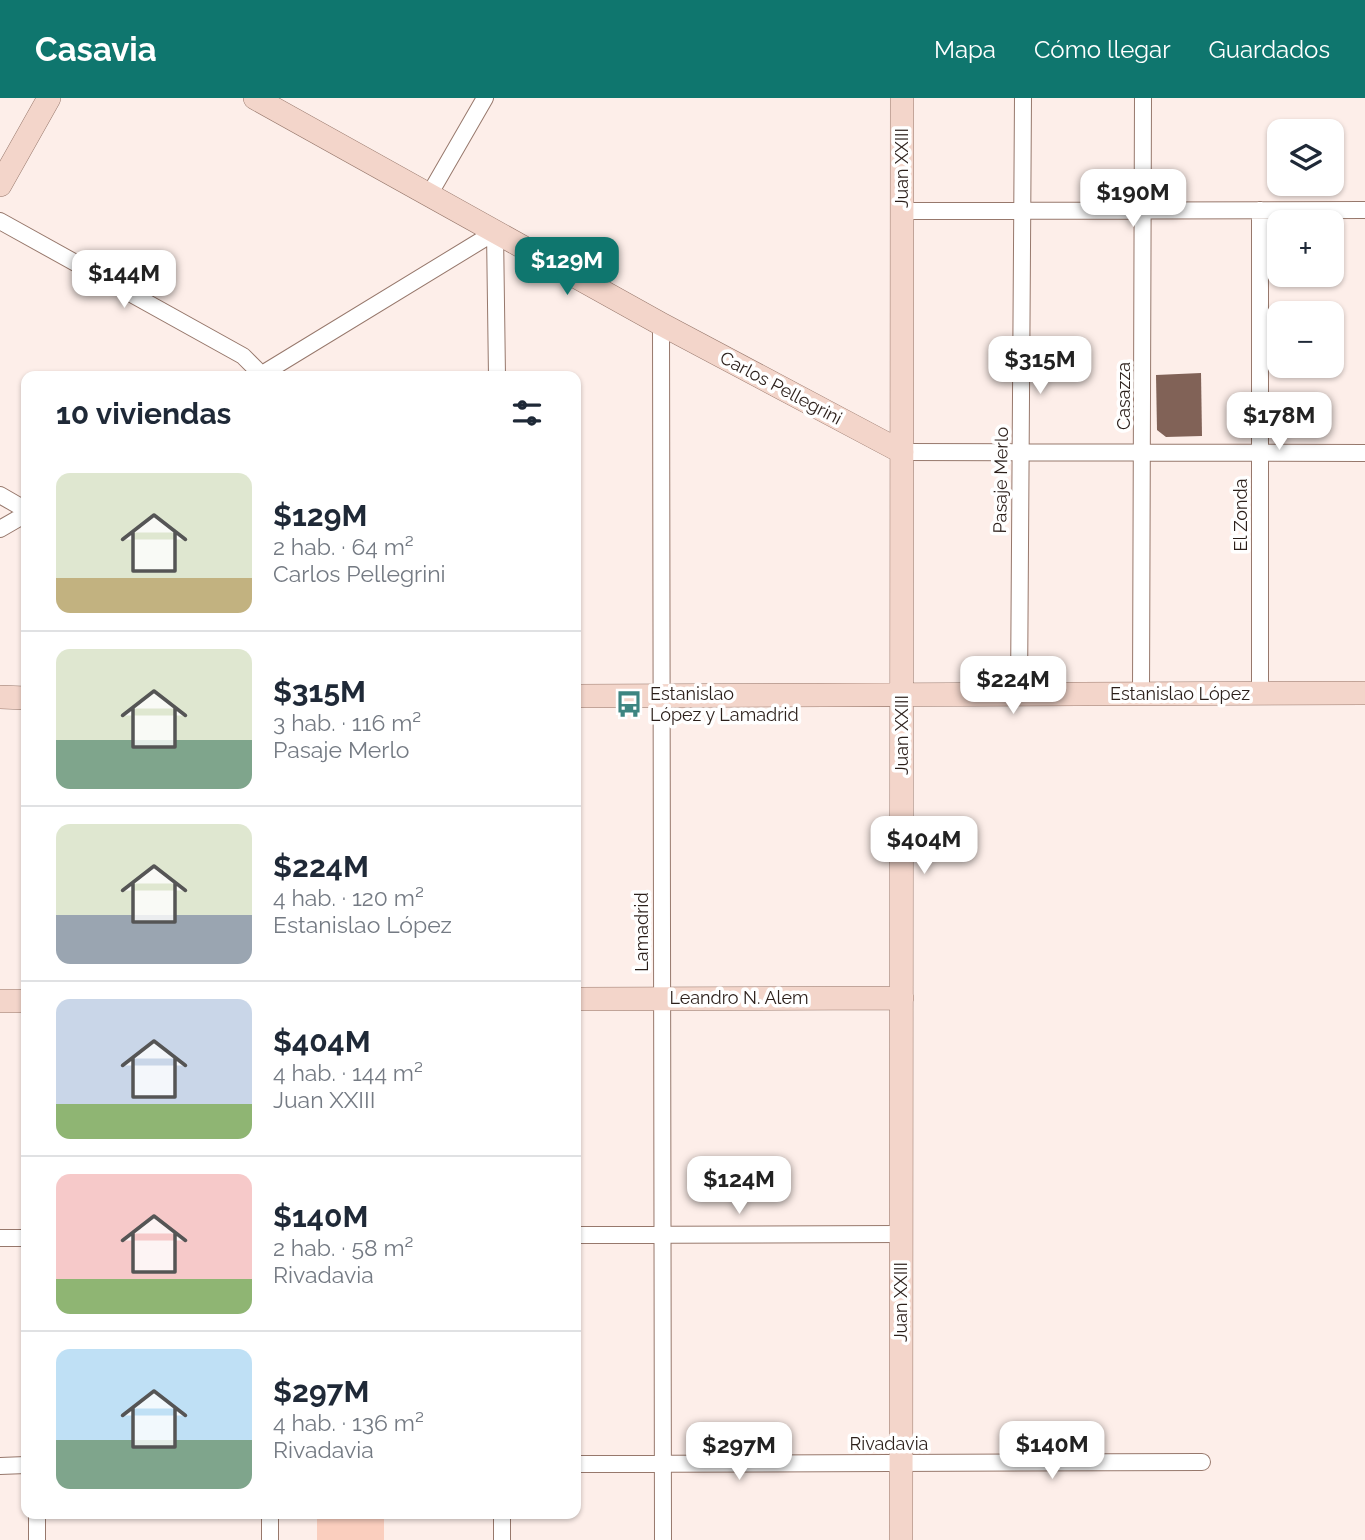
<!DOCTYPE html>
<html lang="es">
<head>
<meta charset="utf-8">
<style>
	body { margin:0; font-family:Raleway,sans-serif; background:#f6f6f7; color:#1f2937; height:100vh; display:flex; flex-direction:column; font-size:26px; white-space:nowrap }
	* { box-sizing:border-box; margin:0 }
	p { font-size:23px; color:#747a83 }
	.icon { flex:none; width:38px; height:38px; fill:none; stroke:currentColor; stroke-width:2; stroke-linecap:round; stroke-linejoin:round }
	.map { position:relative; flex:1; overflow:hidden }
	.drawer { position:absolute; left:21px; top:273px; width:560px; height:1148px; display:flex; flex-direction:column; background:#fff; border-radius:14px; box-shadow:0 2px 5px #0004 }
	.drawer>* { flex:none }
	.tools { position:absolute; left:1267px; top:21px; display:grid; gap:14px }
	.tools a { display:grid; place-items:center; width:77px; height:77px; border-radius:14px; background:#fff; box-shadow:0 2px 5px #0004; font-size:35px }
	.price { position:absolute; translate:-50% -60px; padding:0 16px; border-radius:14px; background:#fff; color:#222; font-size:23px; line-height:46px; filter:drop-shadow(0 2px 4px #0008) }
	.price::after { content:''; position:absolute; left:50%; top:42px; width:21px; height:16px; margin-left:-10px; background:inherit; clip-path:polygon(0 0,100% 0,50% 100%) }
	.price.selected { background:#0f766e; color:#fff }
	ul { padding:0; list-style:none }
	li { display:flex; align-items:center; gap:21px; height:175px; padding:0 35px }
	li+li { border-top:2px solid #e0e1e3 }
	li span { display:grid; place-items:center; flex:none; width:196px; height:140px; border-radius:14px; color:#555 }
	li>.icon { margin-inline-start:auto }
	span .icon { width:84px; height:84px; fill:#fffc; stroke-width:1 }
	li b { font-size:30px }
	h2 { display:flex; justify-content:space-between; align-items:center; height:84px; padding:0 35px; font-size:30px }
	header { display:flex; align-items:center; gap:42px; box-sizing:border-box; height:98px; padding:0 35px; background:#0f766e; color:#fff }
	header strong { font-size:33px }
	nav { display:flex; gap:38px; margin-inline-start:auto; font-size:24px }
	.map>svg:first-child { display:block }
	.green { fill:#facebe }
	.building { fill:#816257 }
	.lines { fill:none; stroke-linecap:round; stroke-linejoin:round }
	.street-casing { stroke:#97786c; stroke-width:18 }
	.secondary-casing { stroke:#97786c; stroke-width:24 }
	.street { stroke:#fff; stroke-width:16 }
	.secondary { stroke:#f3d5ca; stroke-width:23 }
	.labels { text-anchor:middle; stroke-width:7; stroke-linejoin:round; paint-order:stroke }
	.street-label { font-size:18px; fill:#2b1f1a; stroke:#fff }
	.poi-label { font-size:18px; fill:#2b1f1a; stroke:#fff; text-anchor:start }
</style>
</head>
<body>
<header>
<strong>Casavia</strong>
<nav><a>Mapa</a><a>Cómo llegar</a><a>Guardados</a></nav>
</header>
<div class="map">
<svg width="1365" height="1442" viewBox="0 0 1365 1442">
	<rect width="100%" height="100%" fill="#fdeee9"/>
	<path class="green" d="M 317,1416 L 384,1416 L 384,1442 L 317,1442 Z"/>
	<path class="building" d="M 1201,275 L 1202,338 L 1166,339 L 1157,332 L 1156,277 Z"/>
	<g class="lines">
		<defs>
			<path id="street" d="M 429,97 L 485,0
				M 1260,112 L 1260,595
				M 902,113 L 1365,112
				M 0,123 L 243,258 L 263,278
				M 495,134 L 497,278
				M 661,226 L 663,1442
				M 259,278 L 495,134
				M 902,354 L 1365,355
				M 0,397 L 26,412
				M 0,431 L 26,416
				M 1019,596 L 1023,0
				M 1141,596 L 1143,0
				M 576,1137 L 902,1136
				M 0,1140 L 26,1140
				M 576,1366 L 1202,1364
				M 0,1368 L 26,1367
				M 270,1416 L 270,1442
				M 502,1416 L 502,1442
				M 37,1442 L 37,1416"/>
			<path id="secondary" d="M 255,0 L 661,226 L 902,354
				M 0,87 L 49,0
				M 576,598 L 1365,595
				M 0,599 L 26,600
				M 576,901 L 902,900
				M 0,903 L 26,903
				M 901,1442 L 902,0"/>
		</defs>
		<use href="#street" class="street-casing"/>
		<use href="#secondary" class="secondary-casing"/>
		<use href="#street" class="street"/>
		<use href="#secondary" class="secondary"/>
	</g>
	<defs>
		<symbol id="bus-bare" viewBox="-9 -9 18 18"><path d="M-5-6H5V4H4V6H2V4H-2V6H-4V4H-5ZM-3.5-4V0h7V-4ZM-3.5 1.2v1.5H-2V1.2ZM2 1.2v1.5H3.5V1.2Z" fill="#3d8581" stroke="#fff" stroke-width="2.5" paint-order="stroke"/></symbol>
	</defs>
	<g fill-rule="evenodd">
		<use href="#bus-bare" x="610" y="587" width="38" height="38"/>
	</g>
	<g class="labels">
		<g class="street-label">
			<text transform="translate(902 70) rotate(-90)" y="6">Juan XXIII</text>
			<text transform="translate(781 290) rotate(28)" y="6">Carlos Pellegrini</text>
			<text transform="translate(1124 298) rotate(-90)" y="6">Casazza</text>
			<text transform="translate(1001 382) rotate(-89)" y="6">Pasaje Merlo</text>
			<text transform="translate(1241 417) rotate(-90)" y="6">El Zonda</text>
			<text x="1180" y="602">Estanislao López</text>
			<text transform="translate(902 637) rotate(-90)" y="6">Juan XXIII</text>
			<text transform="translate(642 834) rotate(-90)" y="6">Lamadrid</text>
			<text x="739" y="906">Leandro N. Alem</text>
			<text transform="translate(901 1204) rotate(-90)" y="6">Juan XXIII</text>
			<text x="889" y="1352">Rivadavia</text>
		</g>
		<g class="poi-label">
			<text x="650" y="602">Estanislao<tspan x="650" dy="21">López y Lamadrid</tspan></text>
		</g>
	</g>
</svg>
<div class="tools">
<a><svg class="icon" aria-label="layers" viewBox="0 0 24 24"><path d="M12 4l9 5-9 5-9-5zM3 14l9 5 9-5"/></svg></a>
<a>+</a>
<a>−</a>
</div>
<b class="price" style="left:1133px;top:131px">$190M</b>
<b class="price selected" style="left:567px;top:199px">$129M</b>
<b class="price" style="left:124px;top:212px">$144M</b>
<b class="price" style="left:1040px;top:298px">$315M</b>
<b class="price" style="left:1279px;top:354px">$178M</b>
<b class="price" style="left:1013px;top:618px">$224M</b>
<b class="price" style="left:924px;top:778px">$404M</b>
<b class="price" style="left:739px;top:1118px">$124M</b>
<b class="price" style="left:1052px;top:1383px">$140M</b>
<b class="price" style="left:739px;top:1384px">$297M</b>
<section class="drawer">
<h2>10 viviendas<svg class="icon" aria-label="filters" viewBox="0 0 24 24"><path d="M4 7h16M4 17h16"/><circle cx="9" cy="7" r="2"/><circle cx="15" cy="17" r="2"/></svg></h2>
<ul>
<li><span style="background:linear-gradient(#dfe7d0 75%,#c2b280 0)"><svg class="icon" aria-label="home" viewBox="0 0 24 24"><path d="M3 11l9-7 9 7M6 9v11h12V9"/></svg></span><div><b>$129M</b><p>2 hab. · 64 m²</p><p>Carlos Pellegrini</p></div></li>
<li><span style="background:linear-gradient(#dfe7d0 65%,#7fa58c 0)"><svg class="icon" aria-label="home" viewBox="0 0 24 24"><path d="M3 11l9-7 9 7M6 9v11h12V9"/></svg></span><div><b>$315M</b><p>3 hab. · 116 m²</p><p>Pasaje Merlo</p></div></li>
<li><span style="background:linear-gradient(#dfe7d0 65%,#9aa5b1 0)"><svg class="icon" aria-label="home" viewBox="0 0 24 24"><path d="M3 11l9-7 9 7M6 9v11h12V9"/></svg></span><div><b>$224M</b><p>4 hab. · 120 m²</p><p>Estanislao López</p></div></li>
<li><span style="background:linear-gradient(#c9d6e8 75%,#8fb573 0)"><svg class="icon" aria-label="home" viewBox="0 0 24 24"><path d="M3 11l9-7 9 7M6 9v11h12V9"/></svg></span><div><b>$404M</b><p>4 hab. · 144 m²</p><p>Juan XXIII</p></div></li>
<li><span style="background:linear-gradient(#f6c9c9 75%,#8fb573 0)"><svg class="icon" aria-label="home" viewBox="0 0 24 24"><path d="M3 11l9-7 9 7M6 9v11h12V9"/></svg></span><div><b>$140M</b><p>2 hab. · 58 m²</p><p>Rivadavia</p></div></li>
<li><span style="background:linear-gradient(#bfe0f5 65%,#7fa58c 0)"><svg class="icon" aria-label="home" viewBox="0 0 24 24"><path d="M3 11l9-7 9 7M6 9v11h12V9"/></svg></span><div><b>$297M</b><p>4 hab. · 136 m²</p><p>Rivadavia</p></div></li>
</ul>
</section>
</div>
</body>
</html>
